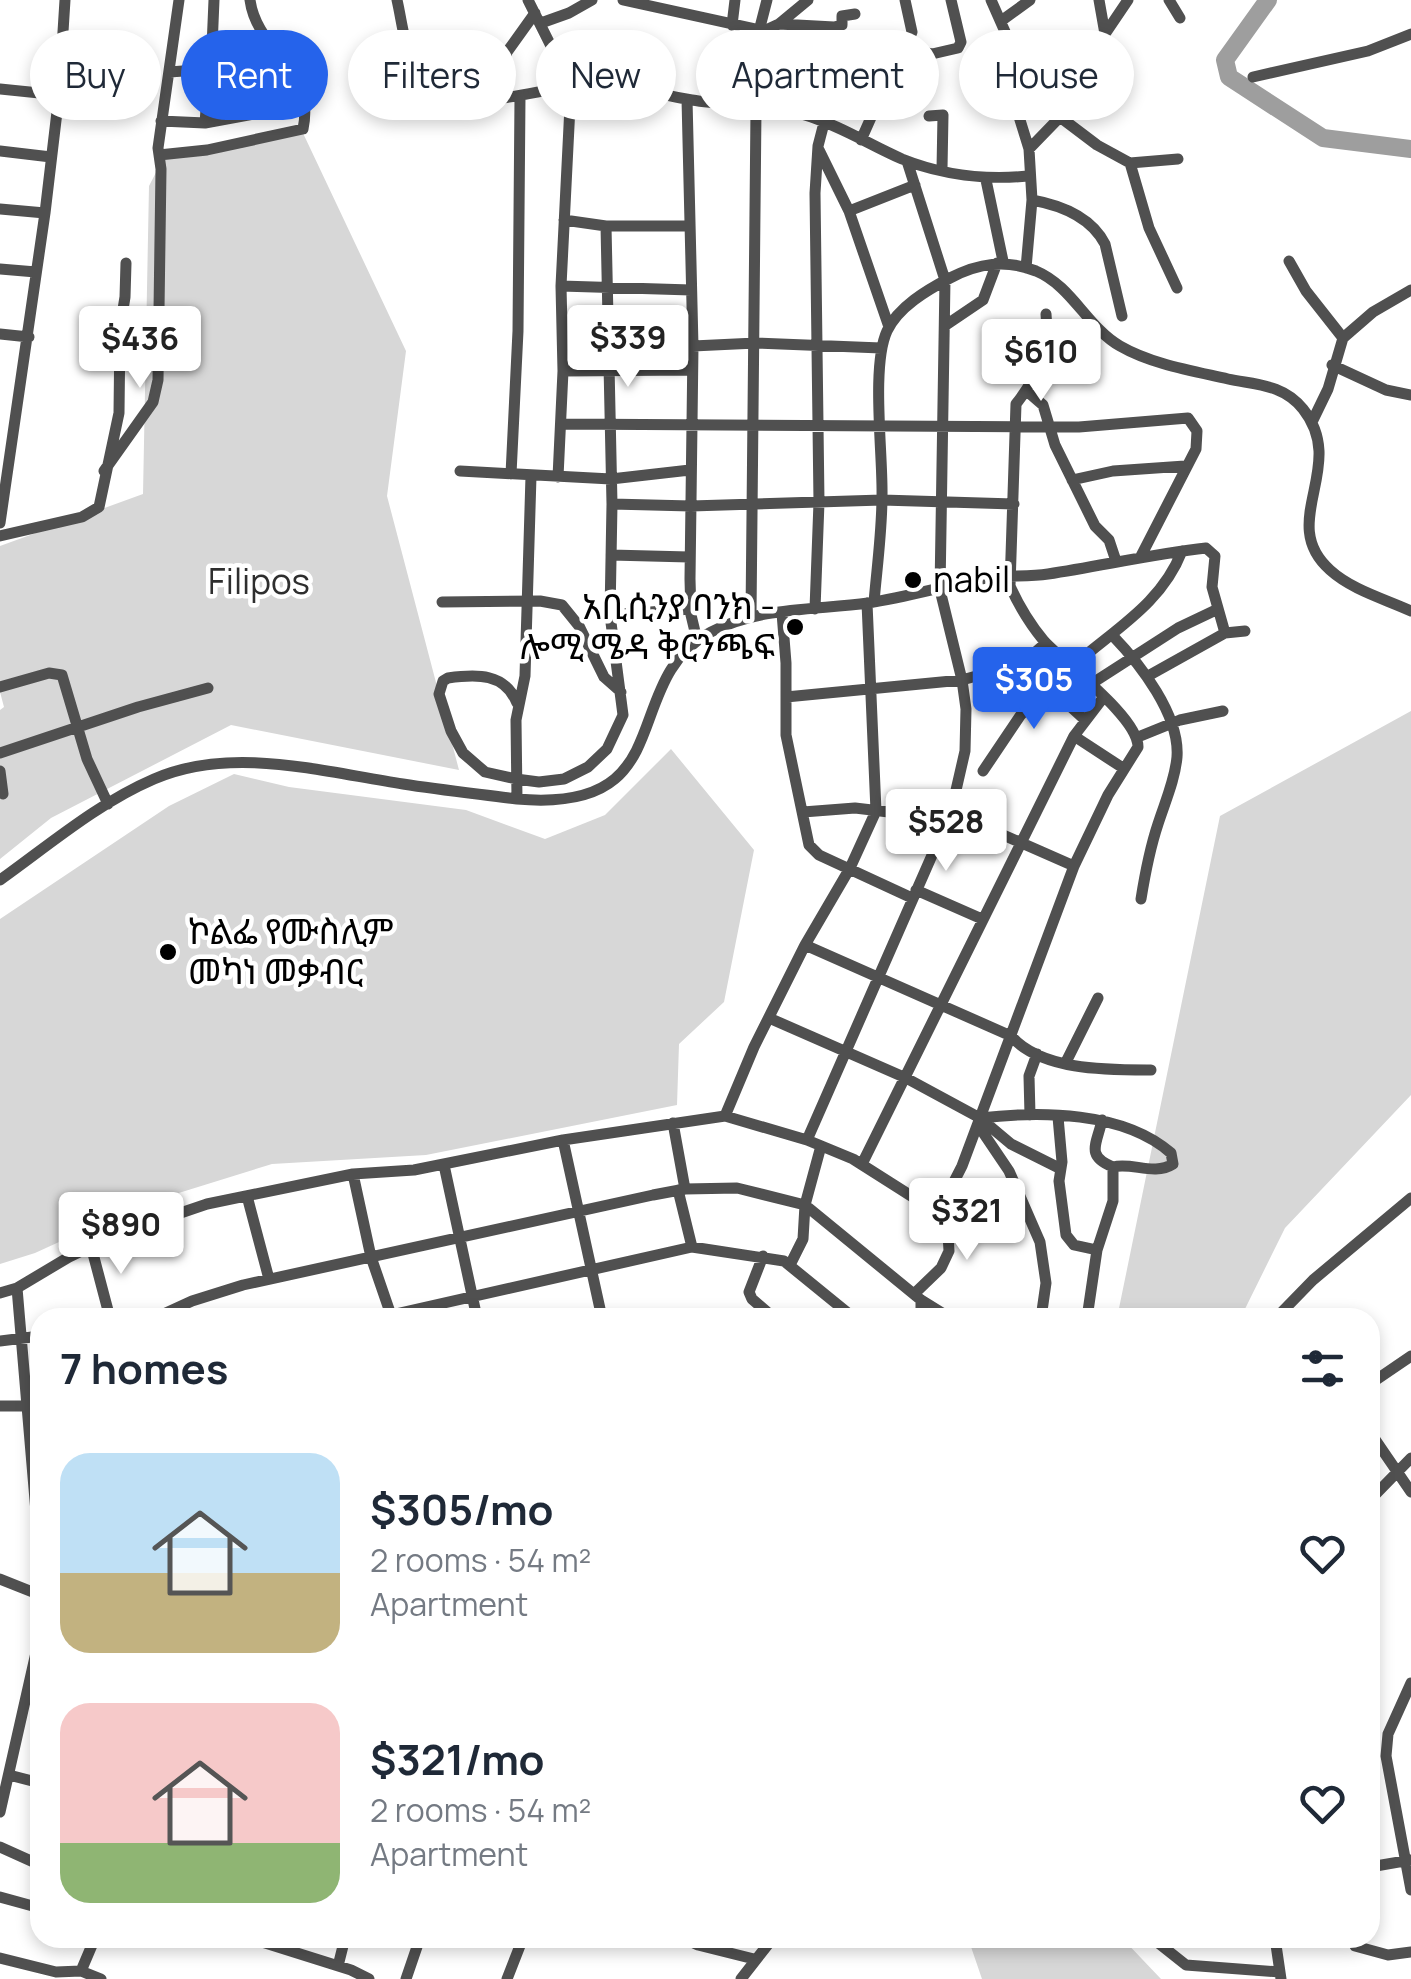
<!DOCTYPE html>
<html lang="en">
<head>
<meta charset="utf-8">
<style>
	body { margin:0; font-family:Manrope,"Noto Sans Ethiopic",sans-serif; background:#f6f6f7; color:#1f2937; height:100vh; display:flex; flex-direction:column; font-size:38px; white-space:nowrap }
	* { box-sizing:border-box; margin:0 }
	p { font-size:32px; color:#747a83 }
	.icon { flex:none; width:55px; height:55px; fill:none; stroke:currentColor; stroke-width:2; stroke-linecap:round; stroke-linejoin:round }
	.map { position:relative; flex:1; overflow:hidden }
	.panel { position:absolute; left:30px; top:1308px; width:1350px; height:640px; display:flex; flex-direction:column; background:#fff; border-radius:30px; box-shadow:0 5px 15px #0003 }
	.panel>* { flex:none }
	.guide { position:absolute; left:30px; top:30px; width:1352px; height:90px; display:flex; gap:20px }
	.price { position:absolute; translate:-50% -85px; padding:0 22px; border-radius:10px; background:#fff; color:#222; font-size:32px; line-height:65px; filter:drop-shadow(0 2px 5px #0008) }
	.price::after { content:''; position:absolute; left:50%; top:60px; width:30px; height:22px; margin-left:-15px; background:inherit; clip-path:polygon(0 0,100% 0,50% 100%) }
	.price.active { background:#2563eb; color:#fff }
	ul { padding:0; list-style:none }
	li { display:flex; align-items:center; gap:30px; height:250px; padding:0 30px }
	li span { display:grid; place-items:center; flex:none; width:280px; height:200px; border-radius:30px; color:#555 }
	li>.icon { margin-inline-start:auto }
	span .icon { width:120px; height:120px; fill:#fffc; stroke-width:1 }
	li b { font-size:42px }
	h2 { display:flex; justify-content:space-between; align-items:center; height:120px; padding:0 30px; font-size:42px }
	.tag { padding:0 35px; border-radius:45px; background:#fff; box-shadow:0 5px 15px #0003; font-size:35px; line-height:90px }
	.tag.active { background:#2563eb; color:#fff }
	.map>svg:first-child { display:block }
	.green { fill:#d7d7d7 }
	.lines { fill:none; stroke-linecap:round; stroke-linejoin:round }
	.river { stroke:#9e9e9e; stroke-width:18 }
	.minor { stroke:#505050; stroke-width:11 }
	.poi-dot { fill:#000; stroke:#fff; stroke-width:4 }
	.labels { text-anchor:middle; stroke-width:9; stroke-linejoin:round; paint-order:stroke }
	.poi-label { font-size:35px; fill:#000; stroke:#fff; text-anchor:start }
	.park-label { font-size:35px; fill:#2e2e2e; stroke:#fff }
</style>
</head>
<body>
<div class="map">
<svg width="1411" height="1979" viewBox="0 0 1411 1979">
	<rect width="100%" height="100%" fill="#fff"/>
	<path class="green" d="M 302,131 L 406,351 L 387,496 L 459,770 L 231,725 L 51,818 L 0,859 L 0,710 L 4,707 L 0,692 L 0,546 L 143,494 L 149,186 L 166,153 Z
		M 1411,711 L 1411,1095 L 1285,1228 L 1241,1317 L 1117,1318 L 1220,816 Z
		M 671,749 L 754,850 L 724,1002 L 679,1044 L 677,1105 L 426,1155 L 272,1164 L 140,1205 L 35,1253 L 0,1264 L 0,919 L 169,806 L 234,774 L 289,787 L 466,810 L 545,839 L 605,815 Z
		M 968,1938 L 1122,1938 L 1161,1979 L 982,1979 Z"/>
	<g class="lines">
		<path class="river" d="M 1268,0 L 1225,60 L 1229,77 L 1323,138 L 1411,149"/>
		<path class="minor" d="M 397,0 C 404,30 407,79 437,96 C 472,115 567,79 610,84 C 638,87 664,96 692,100 C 728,106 770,104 805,115 C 839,125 870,145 902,159 C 942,175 987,180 1028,176
			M 528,0 L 571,86 L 561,286 L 563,371 L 558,477
			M 623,0 L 764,31 L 779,24 L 808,0
			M 991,0 L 1010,43 L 1014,67 L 1012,94 L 1029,149 L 1032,200 L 1026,268
			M 1099,0 L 1105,34
			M 1169,0 L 1180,18
			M 1001,21 L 1030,0
			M 541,23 L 569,13 L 592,0
			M 779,24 L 834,27 L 842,25 L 842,16 L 855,14
			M 732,25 L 735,0
			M 759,31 L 767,0
			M 907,49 L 932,54 L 958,48 L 961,42 L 951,0
			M 211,71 L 214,0
			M 170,72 L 287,63
			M 1253,77 L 1368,51 L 1411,34
			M 604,83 L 614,39
			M 0,89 L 59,95
			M 495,98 L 507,52 L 535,13
			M 687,99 L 693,346 L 690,579 L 691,615 L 697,640
			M 749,108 L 756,64 L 845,79
			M 929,116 L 943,115 L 942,169
			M 1060,117 L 1097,145 L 1130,163 L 1178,159
			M 161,121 L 205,123 L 304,105
			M 205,123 L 209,71
			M 861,140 L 877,104 L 897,70 L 912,32 L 905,0
			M 1029,149 L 1060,117 L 1105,34 L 1128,0
			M 819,150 L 849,211 L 889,327
			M 0,151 L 51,157
			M 159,155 L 207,150 L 303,129 C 316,68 257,52 250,0
			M 1130,163 L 1149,228 L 1177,288
			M 986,180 L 1003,261
			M 1032,200 C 1060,205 1091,217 1105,244 L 1122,316
			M 0,209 L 45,213
			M 849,211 L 915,185
			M 564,220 L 606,226 L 688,226
			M 1289,261 L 1306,291 L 1343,338
			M 0,269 L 36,272
			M 561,286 L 691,290
			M 609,318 L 692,318
			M 946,325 L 983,300 L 997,263
			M 0,334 L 29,337
			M 693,346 L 756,343 L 881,348
			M 1332,365 L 1386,390 L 1411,395
			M 563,371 L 691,370
			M 1028,392 L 1043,405 L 1055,445 L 1095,526 L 1109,540 L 1116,561
			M 1312,422 L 1328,389 L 1343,338 L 1373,312 L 1411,290
			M 561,424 L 1079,427 L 1188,418 L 1197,431 L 1196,449 L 1141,556
			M 104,471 L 153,402 L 158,380 L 161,169 L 158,148 L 179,0
			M 460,471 L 611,479 L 690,470
			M 511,474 L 518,331 L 520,97
			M 1072,480 L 1113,471 L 1185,466
			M 612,504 L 691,506 L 882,500 L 1014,504
			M 0,523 L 45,213 L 59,95 L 65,0
			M 0,536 L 82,517 L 99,507 L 119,413 L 120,328 L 125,297 L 126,263
			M 611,555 L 689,557
			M 442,602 L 540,601 L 562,605 L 579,626 L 604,677 L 621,692
			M 874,602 C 877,567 882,531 882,496 C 883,455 871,366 887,331 C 898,307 927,290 950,278 C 979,263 1005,259 1036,271 C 1072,286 1087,327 1120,346 C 1151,364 1193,371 1228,379 C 1256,385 1283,384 1303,409 C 1349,467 1276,522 1330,570 C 1352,590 1385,599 1411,611
			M 815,609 L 819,502 L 815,193 L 818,146 L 824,123
			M 782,613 L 786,663 L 786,735 L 809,845 L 819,855 L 912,898
			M 610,615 L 691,609
			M 751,616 L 756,109
			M 1113,636 C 1140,664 1180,715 1177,757 C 1175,780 1165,802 1158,824 C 1150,848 1145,874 1141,899
			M 1023,663 L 1084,719
			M 1073,666 C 1113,630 1161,605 1182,551
			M 1148,676 L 1225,633 L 1245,631
			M 1091,684 L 1178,628 L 1218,609
			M 0,687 L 49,673 L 62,675 L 87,759 L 108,804
			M 786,697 L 962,680 L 1023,663 L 1046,643
			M 517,703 C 505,673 477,674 448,678 L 443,681 L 439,694 L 451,731 L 463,753 L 485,772 L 516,779 L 539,782 L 564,779 L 588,767 L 607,749 L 623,715 L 610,615 L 612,504 L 606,226
			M 1074,736 L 1103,698
			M 1138,737 L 1180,720 L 1223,711
			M 0,753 L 138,707 L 208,688
			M 0,771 L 3,794
			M 983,771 L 1020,716 L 1047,685
			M 517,799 L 516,720 L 525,676 L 531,476
			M 803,812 L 855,808 L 948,819
			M 951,812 L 1074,866
			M 0,880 C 49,845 98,803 154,779 C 232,745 323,772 403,784 C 441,790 479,794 517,799 C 684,814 617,682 711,632 C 758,607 816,610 868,603 C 908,597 947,585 987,578 C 1007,575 1028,577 1048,574 C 1101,566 1153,554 1206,548 L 1215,556 L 1212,587 L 1225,633
			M 916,890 L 982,919
			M 805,945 L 1011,1036 C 1041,1071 1109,1070 1151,1070
			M 769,1018 L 906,1078 L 980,1118 L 1011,1144 L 1059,1168
			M 1066,1062 L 1098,998
			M 1030,1115 L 1029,1076 L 1037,1054
			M 725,1116 L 754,1047 L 805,945 L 850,868 L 876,811 L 867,603
			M 1058,1117 L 1062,1162 L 1059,1181 L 1066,1235 L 1074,1245 L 1097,1250
			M 980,1118 C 1040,1111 1123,1111 1171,1153 L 1173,1164 C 1154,1176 1132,1162 1113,1167 C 1085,1156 1097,1144 1102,1120
			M 980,1118 L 984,1134 L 1009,1171 L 1040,1242 L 1046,1283 L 1041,1318
			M 673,1123 L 685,1189
			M 563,1140 L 602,1318
			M 807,1140 L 951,812 L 965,751 L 966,709 L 962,680 L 940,590 L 945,280 L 907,161
			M 862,1164 L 1074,736 L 1123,768
			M 444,1165 L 477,1318
			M 353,1174 L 371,1257 L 392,1318
			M 678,1190 L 692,1247
			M 247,1196 L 269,1279
			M 938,1213 L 962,1166 L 1074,866 L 1108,795 L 1138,747 C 1138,717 1065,664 1044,641 C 1030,624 1019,606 1010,586 L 1016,404 C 1036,379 1049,348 1046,314
			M 91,1246 L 110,1318
			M 763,1256 L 749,1292 L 752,1299 L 774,1318
			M 790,1265 L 803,1239 L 805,1205 L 821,1146
			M 17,1288 L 40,1559
			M 0,1293 L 17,1288 L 69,1257 L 110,1237 L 207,1204 L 353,1174 L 414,1170 L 563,1140 L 725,1116 L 807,1140 L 853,1159 L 938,1213 L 948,1234 L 949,1251 L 941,1268 L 914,1294
			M 391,1315 L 692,1247 L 784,1261 L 854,1318
			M 155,1318 L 192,1301 L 243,1285 L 653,1195 L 685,1189 L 737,1188 L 805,1205 L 921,1300 L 950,1318
			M 921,1318 L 921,1300
			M 1087,1318 L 1097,1250 L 1113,1201 L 1113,1167
			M 1276,1318 L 1313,1280 L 1411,1198
			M 0,1341 L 40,1336
			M 1370,1384 L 1411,1356
			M 0,1406 L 28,1406
			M 1370,1432 L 1411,1492
			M 1370,1500 L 1411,1458
			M 0,1579 L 40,1595
			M 1411,1683 L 1388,1734 L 1386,1756 L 1411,1890
			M 9,1775 L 40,1783
			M 0,1812 L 40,1635
			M 0,1847 L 40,1865
			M 1370,1867 L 1411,1860
			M 0,1897 L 40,1908
			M 249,1938 L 351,1970 L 369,1979
			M 683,1938 L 698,1945 L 754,1959
			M 1152,1938 L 1186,1965 L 1280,1972
			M 1275,1938 L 1281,1979
			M 1355,1946 L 1388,1955 L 1411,1952
			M 0,1958 L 56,1972 L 81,1971 L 101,1979
			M 338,1966 L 345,1938
			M 81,1971 L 95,1938
			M 406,1979 L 420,1938
			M 507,1979 L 523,1938
			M 741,1979 L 773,1938"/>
	</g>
	<g class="poi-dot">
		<circle cx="913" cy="580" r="10"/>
		<circle cx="795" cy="627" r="10"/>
		<circle cx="168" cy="952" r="10"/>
	</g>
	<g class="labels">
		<g class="poi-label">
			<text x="933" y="592">nabil</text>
			<text x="775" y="619" text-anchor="end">አቢሲንያ ባንክ -<tspan x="775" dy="40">ሎሚ ሜዳ ቅርንጫፍ</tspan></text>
			<text x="188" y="944">ኮልፌ የሙስሊም<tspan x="188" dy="40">መካነ መቃብር</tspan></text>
		</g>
		<g class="park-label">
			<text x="259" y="594">Filipos</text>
		</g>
	</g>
</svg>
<b class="price" style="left:628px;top:390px">$339</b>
<b class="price" style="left:140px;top:391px">$436</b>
<b class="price" style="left:1041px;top:404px">$610</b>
<b class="price active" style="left:1034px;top:732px">$305</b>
<b class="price" style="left:946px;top:874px">$528</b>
<b class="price" style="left:967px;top:1263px">$321</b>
<b class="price" style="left:121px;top:1277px">$890</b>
<div class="guide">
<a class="tag">Buy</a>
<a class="tag active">Rent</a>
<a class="tag">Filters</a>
<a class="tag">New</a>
<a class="tag">Apartment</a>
<a class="tag">House</a>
</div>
<section class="panel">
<h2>7 homes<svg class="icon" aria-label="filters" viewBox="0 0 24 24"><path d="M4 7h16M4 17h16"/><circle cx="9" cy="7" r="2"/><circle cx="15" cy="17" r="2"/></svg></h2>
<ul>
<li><span style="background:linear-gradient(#bfe0f5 60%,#c2b280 0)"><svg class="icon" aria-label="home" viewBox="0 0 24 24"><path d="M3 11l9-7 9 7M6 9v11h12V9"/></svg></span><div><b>$305/mo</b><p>2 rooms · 54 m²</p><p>Apartment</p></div><svg class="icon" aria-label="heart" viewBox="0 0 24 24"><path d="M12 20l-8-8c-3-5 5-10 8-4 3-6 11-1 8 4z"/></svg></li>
<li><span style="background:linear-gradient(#f6c9c9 70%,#8fb573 0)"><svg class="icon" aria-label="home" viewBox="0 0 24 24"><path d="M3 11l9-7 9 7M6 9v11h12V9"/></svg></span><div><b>$321/mo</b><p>2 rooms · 54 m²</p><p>Apartment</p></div><svg class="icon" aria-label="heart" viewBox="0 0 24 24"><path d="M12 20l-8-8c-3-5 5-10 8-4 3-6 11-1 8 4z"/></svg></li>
</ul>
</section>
</div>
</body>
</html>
